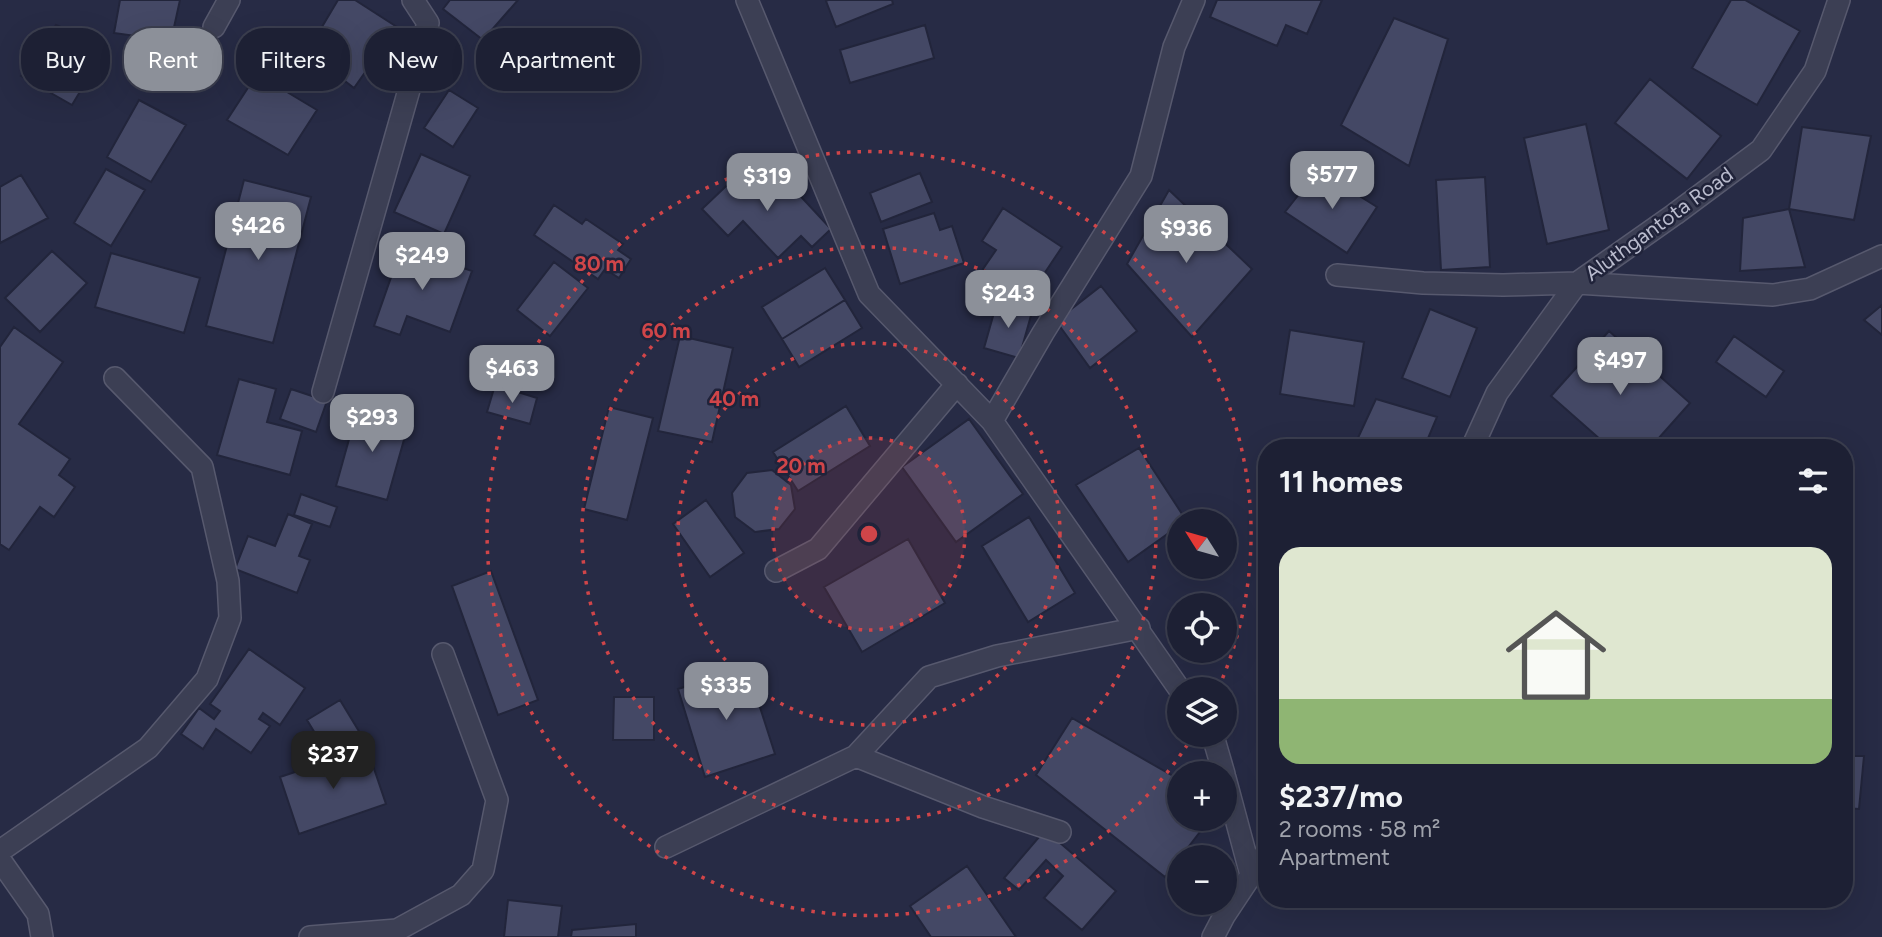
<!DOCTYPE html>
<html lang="en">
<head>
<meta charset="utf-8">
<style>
	body { margin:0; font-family:Figtree,sans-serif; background:#2a2d40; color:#f1f3f6; height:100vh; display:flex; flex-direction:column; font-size:26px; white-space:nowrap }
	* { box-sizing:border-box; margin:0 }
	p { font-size:23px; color:#a0a3ac }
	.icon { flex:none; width:38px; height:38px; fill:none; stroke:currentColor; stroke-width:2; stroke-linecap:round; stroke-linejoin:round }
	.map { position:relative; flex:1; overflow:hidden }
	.sheet { position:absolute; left:1258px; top:439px; width:595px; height:469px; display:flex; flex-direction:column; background:#1d2034; border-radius:28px; box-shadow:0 7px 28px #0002,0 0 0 2px #3b3e4f }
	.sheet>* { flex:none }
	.top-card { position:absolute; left:21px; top:28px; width:665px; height:63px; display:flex; gap:14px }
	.needle { width:46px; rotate:307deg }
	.controls { position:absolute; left:1167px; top:509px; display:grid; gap:14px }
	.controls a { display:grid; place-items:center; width:70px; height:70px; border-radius:50%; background:#1d2034; box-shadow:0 7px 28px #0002,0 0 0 2px #3b3e4f; font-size:35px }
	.price { position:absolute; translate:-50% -60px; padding:0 16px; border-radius:14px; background:#8c9099; color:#fff; font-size:23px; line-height:46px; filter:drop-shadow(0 2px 4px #0008) }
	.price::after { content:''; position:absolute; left:50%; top:42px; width:21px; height:16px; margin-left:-10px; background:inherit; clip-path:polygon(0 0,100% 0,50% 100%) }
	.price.active { background:#222; color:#fff }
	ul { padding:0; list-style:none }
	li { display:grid; align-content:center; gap:14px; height:371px; padding:0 21px }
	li+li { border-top:2px solid #3b3e4f }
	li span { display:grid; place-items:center; height:217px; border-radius:21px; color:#555 }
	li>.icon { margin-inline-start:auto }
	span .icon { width:126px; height:126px; fill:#fffc; stroke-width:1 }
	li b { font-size:30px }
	h2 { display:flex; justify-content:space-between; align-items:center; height:84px; padding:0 21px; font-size:30px }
	.chip { padding:0 24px; border-radius:28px; background:#1d2034; box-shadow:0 7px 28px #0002,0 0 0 2px #3b3e4f; font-size:24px; line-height:63px }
	.chip.active { background:#8c9099; color:#fff }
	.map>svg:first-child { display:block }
	.building { fill:#444865; stroke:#22253b; stroke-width:2 }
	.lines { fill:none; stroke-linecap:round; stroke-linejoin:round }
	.minor-casing { stroke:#57596e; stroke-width:24 }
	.minor { stroke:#3c3f54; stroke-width:21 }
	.ring { fill:none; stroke:#d04549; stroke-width:3.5; stroke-dasharray:3.5 7 }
	.labels { text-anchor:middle; stroke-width:5; stroke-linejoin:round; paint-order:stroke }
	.street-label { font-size:21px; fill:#b9bbcd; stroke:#20233a }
	.centre { fill:#d04549; stroke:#20233a; stroke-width:3.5 }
	.ring-label { font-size:21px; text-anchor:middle; font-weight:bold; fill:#d04549; stroke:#20233a; stroke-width:5; stroke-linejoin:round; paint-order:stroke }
</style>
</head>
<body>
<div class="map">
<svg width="1882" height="937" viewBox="0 0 1882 937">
	<rect width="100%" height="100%" fill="#272b45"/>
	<path class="building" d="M 120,0 L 180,0 L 171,41 L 114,33 Z
		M 338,0 L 355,0 L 397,27 L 354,88 L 307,52 Z
		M 450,0 L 518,0 L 483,40 L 443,9 Z
		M 828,0 L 892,0 L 893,4 L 836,27 L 826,1 Z
		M 1217,0 L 1322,0 L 1307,34 L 1286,25 L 1277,46 L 1210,17 Z
		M 1731,0 L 1745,0 L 1800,31 L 1757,105 L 1692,68 Z
		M 1394,18 L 1448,39 L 1409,166 L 1341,125 Z
		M 56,25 L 107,47 L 72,105 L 21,76 Z
		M 925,25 L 934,58 L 850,83 L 840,50 Z
		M 257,74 L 317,110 L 288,155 L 227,120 Z
		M 1650,79 L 1721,136 L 1687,179 L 1615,123 Z
		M 449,90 L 478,108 L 453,147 L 424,128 Z
		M 139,100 L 186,125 L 151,182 L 107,157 Z
		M 1586,124 L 1609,230 L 1547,244 L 1524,138 Z
		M 1802,127 L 1871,136 L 1854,220 L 1789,209 Z
		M 421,154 L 470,176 L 444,234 L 394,212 Z
		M 106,169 L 145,190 L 111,246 L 74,223 Z
		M 743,170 L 762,191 L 780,174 L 831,229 L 812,247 L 801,236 L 778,258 L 743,221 L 728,236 L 702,209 Z
		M 1318,170 L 1377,207 L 1347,253 L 1285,212 Z
		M 920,173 L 932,202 L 881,222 L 870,193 Z
		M 21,175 L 48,218 L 0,243 L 0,187 Z
		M 1485,177 L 1490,267 L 1441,270 L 1436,180 Z
		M 244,180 L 311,197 L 273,343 L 206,326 Z
		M 1169,190 L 1252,269 L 1192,337 L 1127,264 Z
		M 554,205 L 582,224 L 586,219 L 623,244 L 618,250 L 631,259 L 619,278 L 605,269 L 598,279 L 534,235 Z
		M 1003,208 L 1062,247 L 1028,298 L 983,269 L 996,250 L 982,241 Z
		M 1789,209 L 1805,267 L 1740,271 L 1743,218 Z
		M 934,213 L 940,230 L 952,226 L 964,263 L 900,284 L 883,229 Z
		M 402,246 L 472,271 L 450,332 L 407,316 L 400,335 L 374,326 Z
		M 52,251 L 87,283 L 40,332 L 5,298 Z
		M 111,253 L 200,278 L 184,333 L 95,307 Z
		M 554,262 L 588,288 L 550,336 L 517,310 Z
		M 825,268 L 845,300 L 782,339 L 762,307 Z
		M 1101,286 L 1137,331 L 1090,368 L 1056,321 Z
		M 845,300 L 862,328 L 799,367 L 782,339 Z
		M 997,302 L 1032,312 L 1019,358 L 984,348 Z
		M 1882,305 L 1882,335 L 1864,320 Z
		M 1430,309 L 1477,328 L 1450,397 L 1402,378 Z
		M 14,327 L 63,362 L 19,424 L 70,459 L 59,475 L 75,487 L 54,517 L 40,507 L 9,550 L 0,544 L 0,347 Z
		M 1290,330 L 1364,342 L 1354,406 L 1280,394 Z
		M 1609,331 L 1690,403 L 1650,448 L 1610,448 L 1551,396 Z
		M 680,336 L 733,348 L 712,442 L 658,431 Z
		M 1734,336 L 1784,371 L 1766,397 L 1716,362 Z
		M 494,350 L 531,359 L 524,385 L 488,376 Z
		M 239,379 L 276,389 L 267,422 L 302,431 L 290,475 L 217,455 Z
		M 495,385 L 537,398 L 530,424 L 487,412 Z
		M 291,389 L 327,401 L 316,432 L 280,419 Z
		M 1376,399 L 1437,417 L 1424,448 L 1374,448 L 1357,440 Z
		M 846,406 L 870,446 L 798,491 L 773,452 Z
		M 358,407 L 409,422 L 387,500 L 336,486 Z
		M 609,407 L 653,418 L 627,520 L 584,509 Z
		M 969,419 L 1023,494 L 956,542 L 902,467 Z
		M 1139,448 L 1186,520 L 1180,522 L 1180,525 L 1128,562 L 1076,485 Z
		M 772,470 L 791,485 L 795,509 L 779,529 L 755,532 L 735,517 L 732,493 L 747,473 Z
		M 301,494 L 337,507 L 330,527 L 294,515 Z
		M 706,500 L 744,553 L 710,577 L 673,524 Z
		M 288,514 L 312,524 L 299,556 L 310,560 L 297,593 L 235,569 L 248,536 L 275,546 Z
		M 1029,517 L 1075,593 L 1028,622 L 982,546 Z
		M 908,539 L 945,603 L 862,652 L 824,587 Z
		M 491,571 L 538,700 L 498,715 L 452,586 Z
		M 249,649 L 305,688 L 280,725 L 263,713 L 259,719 L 270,726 L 251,753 L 216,729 L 203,749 L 181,734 L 199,708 L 214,719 L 220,711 L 210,704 Z
		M 747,667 L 775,754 L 705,777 L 678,689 Z
		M 614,697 L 654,697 L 654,740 L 613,740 Z
		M 340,700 L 360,733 L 327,753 L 307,720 Z
		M 1072,718 L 1180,780 L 1180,819 L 1210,819 L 1165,877 L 1036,775 Z
		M 367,748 L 386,804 L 299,834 L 280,777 Z
		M 1844,756 L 1864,756 L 1859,809 L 1844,808 Z
		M 1045,830 L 1116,891 L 1082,930 L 1044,898 L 1063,876 L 1046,860 L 1019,890 L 1004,878 Z
		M 967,866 L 1016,937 L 931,937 L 910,906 Z
		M 508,900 L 562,906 L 558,937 L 504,937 Z
		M 636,924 L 636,937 L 571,937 L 572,930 Z"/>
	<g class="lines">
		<defs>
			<path id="minor" d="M 747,0 L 869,294 L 992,421 L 1180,690
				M 214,27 L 229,0
				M 1337,275 L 1423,283 L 1503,285 L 1577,283 L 1773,295 L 1810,289 L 1882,256
				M 323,392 L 428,23 L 413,0
				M 992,421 L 1043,333 L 1141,176 L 1174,47 L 1194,0
				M 1472,448 L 1497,393 L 1577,283 L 1675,214 L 1761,150 L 1815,71 L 1839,0
				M 776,571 L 818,549 L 957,384
				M 1210,735 L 1215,743 L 1224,774
				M 856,756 L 983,807 L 1060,832
				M 1225,778 L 1251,875
				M 666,847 L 856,756 L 929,677 L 997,656 L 1139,628
				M 0,851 L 148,748 L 207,679 L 230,618 L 228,581 L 202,467 L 115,378
				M 0,860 L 38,914 L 42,937
				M 310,937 L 397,930 L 461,895 L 483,870 L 497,800 L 443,654
				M 1213,937 L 1224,916 L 1267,851"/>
		</defs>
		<use href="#minor" class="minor-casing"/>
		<use href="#minor" class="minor"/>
	</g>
	<circle cx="869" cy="534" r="96" fill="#d04549" fill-opacity=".12"/>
	<g class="ring">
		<circle cx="869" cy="534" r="96"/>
		<circle cx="869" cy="534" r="191"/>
		<circle cx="869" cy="534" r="287"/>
		<path d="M1193 736A382 382 0 1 1 1218 689"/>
	</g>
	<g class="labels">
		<g class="street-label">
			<text transform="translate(1659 224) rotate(-36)" y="7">Aluthgantota Road</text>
		</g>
	</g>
	<circle cx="869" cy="534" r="10" class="centre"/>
	<g class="ring-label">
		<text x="599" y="271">80 m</text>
		<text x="666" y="338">60 m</text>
		<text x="734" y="406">40 m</text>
		<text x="801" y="473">20 m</text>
	</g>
</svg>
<div class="controls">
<a><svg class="needle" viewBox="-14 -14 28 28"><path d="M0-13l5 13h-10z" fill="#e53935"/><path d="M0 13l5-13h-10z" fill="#a0a3ac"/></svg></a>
<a><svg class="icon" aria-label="locate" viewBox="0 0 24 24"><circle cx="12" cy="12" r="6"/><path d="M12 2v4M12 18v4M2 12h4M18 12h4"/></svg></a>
<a><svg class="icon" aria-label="layers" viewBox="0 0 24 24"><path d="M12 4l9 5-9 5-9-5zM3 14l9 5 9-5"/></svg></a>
<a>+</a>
<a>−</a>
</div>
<b class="price" style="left:1332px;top:211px">$577</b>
<b class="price" style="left:767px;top:213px">$319</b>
<b class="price" style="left:258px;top:262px">$426</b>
<b class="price" style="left:1186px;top:265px">$936</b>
<b class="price" style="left:422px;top:292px">$249</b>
<b class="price" style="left:1008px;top:330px">$243</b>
<b class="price" style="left:1620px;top:397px">$497</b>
<b class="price" style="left:512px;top:405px">$463</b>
<b class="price" style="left:372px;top:454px">$293</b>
<b class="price" style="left:726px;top:722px">$335</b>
<b class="price active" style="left:333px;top:791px">$237</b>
<div class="top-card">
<a class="chip">Buy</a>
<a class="chip active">Rent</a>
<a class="chip">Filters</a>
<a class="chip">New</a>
<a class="chip">Apartment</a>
</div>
<section class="sheet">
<h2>11 homes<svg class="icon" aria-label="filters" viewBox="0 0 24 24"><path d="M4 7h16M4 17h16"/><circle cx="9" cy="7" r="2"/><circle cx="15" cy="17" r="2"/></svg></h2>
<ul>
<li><span style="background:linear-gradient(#dfe7d0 70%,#8fb573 0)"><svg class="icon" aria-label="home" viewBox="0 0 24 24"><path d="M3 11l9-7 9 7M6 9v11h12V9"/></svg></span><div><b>$237/mo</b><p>2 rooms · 58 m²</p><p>Apartment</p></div></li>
</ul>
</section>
</div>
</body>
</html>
